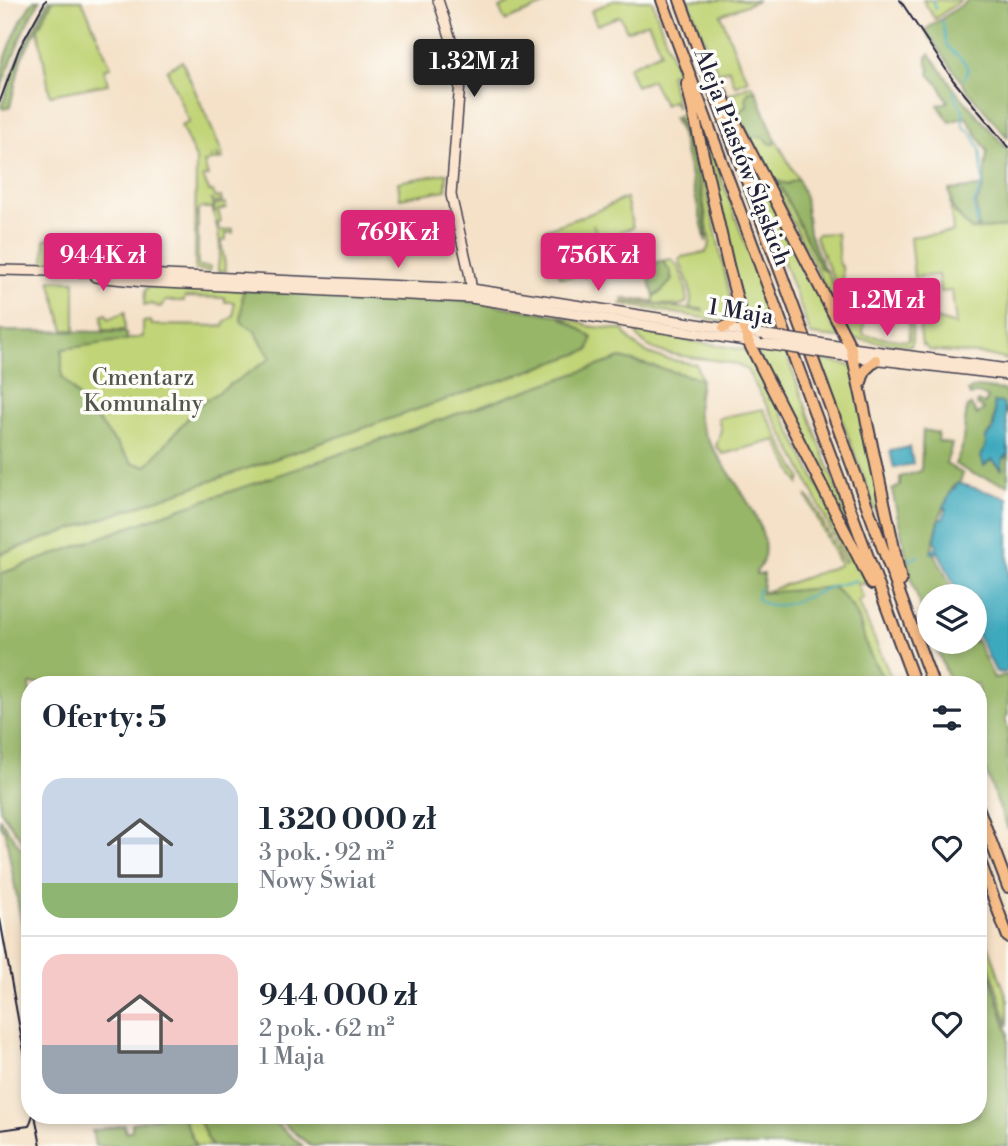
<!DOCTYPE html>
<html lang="pl">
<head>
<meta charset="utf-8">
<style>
	body { margin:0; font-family:"Libre Bodoni",serif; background:#f6f6f7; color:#1f2937; height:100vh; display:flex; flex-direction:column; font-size:26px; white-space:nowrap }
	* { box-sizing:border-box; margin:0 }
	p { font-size:23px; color:#747a83 }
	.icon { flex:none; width:38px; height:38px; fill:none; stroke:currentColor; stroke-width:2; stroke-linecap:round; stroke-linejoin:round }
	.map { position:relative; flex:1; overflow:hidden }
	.panel { position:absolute; left:21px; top:676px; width:966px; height:448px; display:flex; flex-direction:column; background:#fff; border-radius:28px; box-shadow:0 4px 10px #0003 }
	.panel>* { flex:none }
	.fabs { position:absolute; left:917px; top:584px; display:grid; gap:14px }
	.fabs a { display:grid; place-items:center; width:70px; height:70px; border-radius:50%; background:#fff; box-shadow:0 4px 10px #0003; font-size:35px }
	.price { position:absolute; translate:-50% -60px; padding:0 16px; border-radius:7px; background:#db2777; color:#fff; font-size:23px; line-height:46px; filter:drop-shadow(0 2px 4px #0008) }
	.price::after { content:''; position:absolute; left:50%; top:42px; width:21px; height:16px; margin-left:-10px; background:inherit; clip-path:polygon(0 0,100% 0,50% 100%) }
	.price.on { background:#222; color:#fff }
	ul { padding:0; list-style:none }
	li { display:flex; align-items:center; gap:21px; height:175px; padding:0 21px }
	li+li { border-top:2px solid #e0e1e3 }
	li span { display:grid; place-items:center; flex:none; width:196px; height:140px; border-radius:21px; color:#555 }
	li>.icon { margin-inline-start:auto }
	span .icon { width:84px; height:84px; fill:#fffc; stroke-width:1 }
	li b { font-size:30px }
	h2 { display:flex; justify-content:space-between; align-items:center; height:84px; padding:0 21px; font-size:30px }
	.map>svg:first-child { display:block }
	.green { fill:#c1d477; stroke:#727b59; stroke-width:2 }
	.forest { fill:#98b668; stroke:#5d6c52; stroke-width:2 }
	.water { fill:#3da9bd; stroke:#30667c; stroke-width:2 }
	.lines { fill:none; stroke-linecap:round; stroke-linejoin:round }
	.stream { stroke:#3da9bd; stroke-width:2 }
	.secondary-casing { stroke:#423f50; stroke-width:12 }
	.highway-casing { stroke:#423f50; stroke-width:14 }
	.secondary { stroke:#fce5cf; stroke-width:9 }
	.highway { stroke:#f7bd88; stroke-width:10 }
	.rail { stroke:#22223b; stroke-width:2 }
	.secondary-bridge-casing { stroke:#423f50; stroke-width:12; stroke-linecap:butt }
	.secondary-bridge { stroke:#fce5cf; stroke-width:9 }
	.labels { text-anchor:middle; stroke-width:7; stroke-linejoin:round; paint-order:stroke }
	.street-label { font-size:23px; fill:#22223b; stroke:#fdfcf7 }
	.park-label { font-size:23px; fill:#52574d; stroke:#fdfcf7 }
</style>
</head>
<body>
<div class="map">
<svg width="1008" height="1146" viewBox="0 0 1008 1146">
	<rect width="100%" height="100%" fill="#fdfcf7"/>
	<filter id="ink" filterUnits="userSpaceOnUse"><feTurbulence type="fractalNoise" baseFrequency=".0143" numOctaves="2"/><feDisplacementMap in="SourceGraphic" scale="14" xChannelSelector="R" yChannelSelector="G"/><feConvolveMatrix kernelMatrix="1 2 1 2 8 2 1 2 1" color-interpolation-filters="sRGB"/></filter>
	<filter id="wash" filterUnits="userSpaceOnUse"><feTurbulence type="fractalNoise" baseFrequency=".00686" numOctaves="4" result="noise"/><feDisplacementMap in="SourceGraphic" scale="28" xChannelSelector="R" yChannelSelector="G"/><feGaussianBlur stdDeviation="1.57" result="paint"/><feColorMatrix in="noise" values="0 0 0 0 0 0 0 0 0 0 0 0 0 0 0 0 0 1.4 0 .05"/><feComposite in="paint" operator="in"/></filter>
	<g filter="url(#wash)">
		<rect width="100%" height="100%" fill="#f4e1c7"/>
		<path class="green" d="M 53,0 L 82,0 L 111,67 L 104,69 L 108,84 L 50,95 L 38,29 Z
			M 518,0 L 553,0 L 554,1 L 505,21 L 499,8 Z
			M 614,0 L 652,0 L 688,105 L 675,72 L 670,74 L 677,108 L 673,101 L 664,105 L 652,80 L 636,86 L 628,67 L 661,52 L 648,22 L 627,31 L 620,16 L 597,25 L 591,11 Z
			M 688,0 L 758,0 L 721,15 L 741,67 L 749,80 L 735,86 L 729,69 L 718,73 L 727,95 Z
			M 923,0 L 961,0 L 935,19 Z
			M 182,61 L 222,152 L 223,159 L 219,160 L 217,153 L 217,160 L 212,161 L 211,155 L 211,161 L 204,163 L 208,176 L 203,177 L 209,191 L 213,191 L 215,198 L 221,197 L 222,201 L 213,203 L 211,199 L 215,213 L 214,205 L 225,203 L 226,208 L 218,210 L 221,222 L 218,223 L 219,231 L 233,229 L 233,233 L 226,233 L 226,240 L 221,241 L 226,271 L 218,271 C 217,266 220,255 220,251 C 220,239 216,222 212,208 L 199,208 L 198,212 L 198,266 L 210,267 L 210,271 L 195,270 L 196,159 L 181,126 L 189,122 L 167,70 Z
			M 751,85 L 756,91 L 749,91 L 747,107 L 736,113 L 728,95 Z
			M 689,109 L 732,306 L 730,316 L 722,321 L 621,304 L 624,302 L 703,311 L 702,309 L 689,308 C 696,294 684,274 679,260 L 682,257 L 706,252 L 710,244 C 705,210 698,142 677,116 Z
			M 748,134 L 776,141 L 775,138 L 798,179 L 788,184 L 778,182 L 821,269 L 826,270 C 837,295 839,296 866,300 L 863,335 L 907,341 L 909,339 L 908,318 L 911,318 L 913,340 L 911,346 L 855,339 L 850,336 Z
			M 741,138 L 841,337 L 838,338 L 811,335 L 738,139 Z
			M 704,141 L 707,141 L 712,153 L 777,330 L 745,321 Z
			M 447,173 L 446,190 L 400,198 L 398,182 Z
			M 626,198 L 633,228 L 621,231 L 618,234 L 624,256 L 606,261 L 593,224 L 601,247 L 589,249 L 593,267 L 583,270 L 585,277 L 573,274 L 573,277 L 560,277 L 544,230 L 589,214 Z
			M 950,201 L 955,213 L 971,230 L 1008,227 L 1008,360 L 988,355 L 928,350 L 926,346 L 922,345 L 918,314 L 956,325 L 952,291 L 940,292 L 938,275 L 914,277 L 910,237 L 953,232 Z
			M 71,231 L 72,264 L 44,264 L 45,240 Z
			M 837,233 L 839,265 L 842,266 L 843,292 L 835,282 L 815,237 L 817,234 Z
			M 671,259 C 680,265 690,293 686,303 L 678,306 L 622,299 L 654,301 L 654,296 L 662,291 L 672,280 L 670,271 L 665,263 L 660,261 Z
			M 50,280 L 75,281 L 75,330 L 64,330 Z
			M 150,285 L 243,290 C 243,300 241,306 243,315 L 241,319 L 242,323 L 254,330 L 271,358 L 199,405 L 147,466 L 132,463 L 62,377 L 62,349 L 143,337 L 143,322 L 151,321 L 152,325 L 224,326 L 225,322 L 234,316 L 234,302 L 225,302 L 225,298 L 185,297 L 184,301 L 166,301 L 160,307 L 151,304 L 144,306 L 145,290 Z
			M 125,312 L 125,330 L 103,330 L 102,316 L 106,314 L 109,319 Z
			M 557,315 L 586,324 L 586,326 L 624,330 C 636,357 670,360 696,364 L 701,379 L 621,358 L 179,509 L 0,574 L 0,554 L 589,350 L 585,332 Z
			M 636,332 L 751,351 L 867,584 L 857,584 L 863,598 L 858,601 L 894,684 L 886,684 L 868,650 L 859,619 L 852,606 L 762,593 L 840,565 L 806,495 L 812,501 L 843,562 L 846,561 L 799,463 L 747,370 C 721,352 648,365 636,332 Z
			M 771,351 L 786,354 L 855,538 L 852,539 L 757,352 Z
			M 820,359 L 853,366 L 888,544 L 828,382 Z
			M 763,409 L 801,478 L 799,484 L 776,440 L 723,454 L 716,446 L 721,430 L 718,418 Z
			M 978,916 L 1008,1001 L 1008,1026 L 990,967 L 978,944 Z
			M 182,1115 L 197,1115 L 211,1146 L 196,1146 Z"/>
		<path class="forest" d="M 34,0 L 40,0 L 24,29 L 0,90 C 0,64 18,21 34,0 Z
			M 49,0 L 53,0 L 21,59 L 10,107 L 4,109 L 1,107 L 20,54 Z
			M 969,0 L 1008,0 L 1008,138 L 969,92 L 925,30 Z
			M 930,54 L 955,90 L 1008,150 L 1008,227 L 979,229 L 976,205 L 983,189 L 987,151 L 966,117 L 950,122 L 938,105 L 948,102 L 939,85 L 929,74 L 930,70 L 927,65 L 927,57 Z
			M 749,91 L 756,91 L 775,138 L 775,144 L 771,144 L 763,137 C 746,139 743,125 736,113 L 747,107 L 746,96 Z
			M 673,117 L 675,117 C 689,132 709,222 706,242 L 681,134 Z
			M 798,179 L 805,198 L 809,233 L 825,271 L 821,269 L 778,181 L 787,184 Z
			M 982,187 L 974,204 L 977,229 L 971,230 L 953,209 L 949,190 Z
			M 662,261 L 670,271 L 672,280 L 662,291 L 654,296 L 645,266 Z
			M 243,290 L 463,300 L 557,315 L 585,332 L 592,338 L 589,350 L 0,554 L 0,331 L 126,332 L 127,340 L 62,349 L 62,377 L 132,463 L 147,466 L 199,405 L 271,358 L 254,330 L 241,322 Z
			M 621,358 L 701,379 C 700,391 696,406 698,417 C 706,456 792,533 756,572 L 756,574 L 764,574 L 762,593 L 833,587 C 858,607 857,622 868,650 C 872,662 881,672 886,684 L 30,684 L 30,852 L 0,810 L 0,574 L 179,509 Z
			M 976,387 L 1003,390 L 1008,396 L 1008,415 L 1005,408 L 995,410 L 992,432 L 988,433 L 984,450 L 985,465 L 992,459 L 1001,469 L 1002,461 L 1008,453 L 1008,485 L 973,474 L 955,464 L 962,448 L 967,407 L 971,405 L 977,415 L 984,409 L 977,405 L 978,402 L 985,404 L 988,397 L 978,393 L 970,396 L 968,391 Z
			M 923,430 L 938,433 L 938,441 L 952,444 L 946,464 L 963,474 L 960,482 L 953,486 L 940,516 L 932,548 L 956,597 L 929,597 L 929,630 L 912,582 L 892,490 L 900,486 L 900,477 L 921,471 Z
			M 975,638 L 994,678 L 1008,675 L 1008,715 L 1005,718 L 1008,729 L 1008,830 L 978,751 L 978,684 L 951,684 L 934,642 L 975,642 Z
			M 0,819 L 30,861 L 30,969 L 5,832 L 0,825 Z
			M 978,948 L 988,968 L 1008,1033 L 1008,1146 L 311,1146 L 273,1115 L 978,1115 Z
			M 161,1115 L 182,1115 L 196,1146 L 95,1146 L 92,1131 L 124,1125 L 126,1132 L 132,1130 L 132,1123 L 161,1117 Z
			M 197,1115 L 266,1115 L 303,1146 L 211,1146 Z"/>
		<path class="water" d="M 993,402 L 1003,403 C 1008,420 1008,436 1008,453 L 1002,461 L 1002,469 L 992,459 L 984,466 L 981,457 L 986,445 L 986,437 C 988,435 992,433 993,430 C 995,423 995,409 993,402 Z
			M 910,447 L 913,464 L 894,468 L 890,451 Z
			M 958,483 L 1008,498 L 1008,670 L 1004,673 L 996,672 L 975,630 L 975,597 L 960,597 L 938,551 L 933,554 L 931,552 L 932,549 L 937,548 L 935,538 L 940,519 L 943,519 L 946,508 L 944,507 L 950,494 Z"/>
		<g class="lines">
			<path class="stream" d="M 932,0 L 936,9
				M 942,21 C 945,28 944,36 946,43 C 952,57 977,61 964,79
				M 954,90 L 954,95 L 963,110 L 963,127 L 971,132 L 980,149 L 983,183 L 974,205 L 977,225
				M 909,560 L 918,556
				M 759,588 L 757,599 C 777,615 806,597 825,589 C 835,584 846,584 857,580"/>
		</g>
	</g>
	<g filter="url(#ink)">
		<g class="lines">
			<defs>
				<path id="secondary" d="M 438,0 L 461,70 L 451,195 L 469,272 L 472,292
					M 0,270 L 99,272 L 472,289 L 761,334
					M 95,277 L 144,282 L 471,298 L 765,344
					M 837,346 L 1008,369
					M 838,355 L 1008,375"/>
				<path id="highway" d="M 662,0 L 915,684
					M 680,0 L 933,684
					M 687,84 L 728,265 L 748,341 L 872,584
					M 720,92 L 851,348 L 901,581
					M 724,328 L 734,320 L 737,305
					M 861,382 L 865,370 L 876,360
					M 978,807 L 1008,887
					M 978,856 L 1008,937"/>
			</defs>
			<use href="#secondary" class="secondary-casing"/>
			<use href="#highway" class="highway-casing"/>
			<use href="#secondary" class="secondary"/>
			<use href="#highway" class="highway"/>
			<path class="rail" d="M 900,0 L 953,80 L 1008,147
				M 0,101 L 19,49 L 46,0
				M 0,919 L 30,1085
				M 35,1115 L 41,1146
				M 0,1130 L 29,1126 L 33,1115"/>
			<defs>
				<path id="secondary-bridge" d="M 761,334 L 837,346
					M 765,344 L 838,355"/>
			</defs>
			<use href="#secondary-bridge" class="secondary-bridge-casing"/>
			<use href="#secondary-bridge" class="secondary-bridge"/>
		</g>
	</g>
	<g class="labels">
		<g class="street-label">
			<text transform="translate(743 157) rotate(69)" y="8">Aleja Piastów Śląskich</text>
			<text transform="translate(741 311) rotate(9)" y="8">1 Maja</text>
		</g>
		<g class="park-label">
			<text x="143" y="385">Cmentarz<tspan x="143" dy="26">Komunalny</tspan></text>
		</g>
	</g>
</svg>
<div class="fabs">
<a><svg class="icon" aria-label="layers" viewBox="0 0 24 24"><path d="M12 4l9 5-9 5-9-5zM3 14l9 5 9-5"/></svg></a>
</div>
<b class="price on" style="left:474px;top:99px">1.32M zł</b>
<b class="price" style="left:398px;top:270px">769K zł</b>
<b class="price" style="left:103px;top:293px">944K zł</b>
<b class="price" style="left:598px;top:293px">756K zł</b>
<b class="price" style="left:887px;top:338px">1.2M zł</b>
<section class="panel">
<h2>Oferty: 5<svg class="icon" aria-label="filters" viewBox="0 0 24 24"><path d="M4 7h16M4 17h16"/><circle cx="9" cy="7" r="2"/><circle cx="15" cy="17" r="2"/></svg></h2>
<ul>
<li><span style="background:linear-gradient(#c9d6e8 75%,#8fb573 0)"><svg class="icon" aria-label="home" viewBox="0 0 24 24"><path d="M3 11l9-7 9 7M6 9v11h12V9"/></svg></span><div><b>1 320 000 zł</b><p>3 pok. · 92 m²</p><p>Nowy Świat</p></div><svg class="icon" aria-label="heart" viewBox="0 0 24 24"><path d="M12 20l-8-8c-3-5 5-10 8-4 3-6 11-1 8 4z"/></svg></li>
<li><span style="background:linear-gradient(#f6c9c9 65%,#9aa5b1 0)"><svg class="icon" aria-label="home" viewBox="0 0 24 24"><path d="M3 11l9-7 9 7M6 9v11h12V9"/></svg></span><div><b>944 000 zł</b><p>2 pok. · 62 m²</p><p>1 Maja</p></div><svg class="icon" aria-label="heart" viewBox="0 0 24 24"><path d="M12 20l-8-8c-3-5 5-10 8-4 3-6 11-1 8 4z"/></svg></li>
</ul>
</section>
</div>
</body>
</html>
